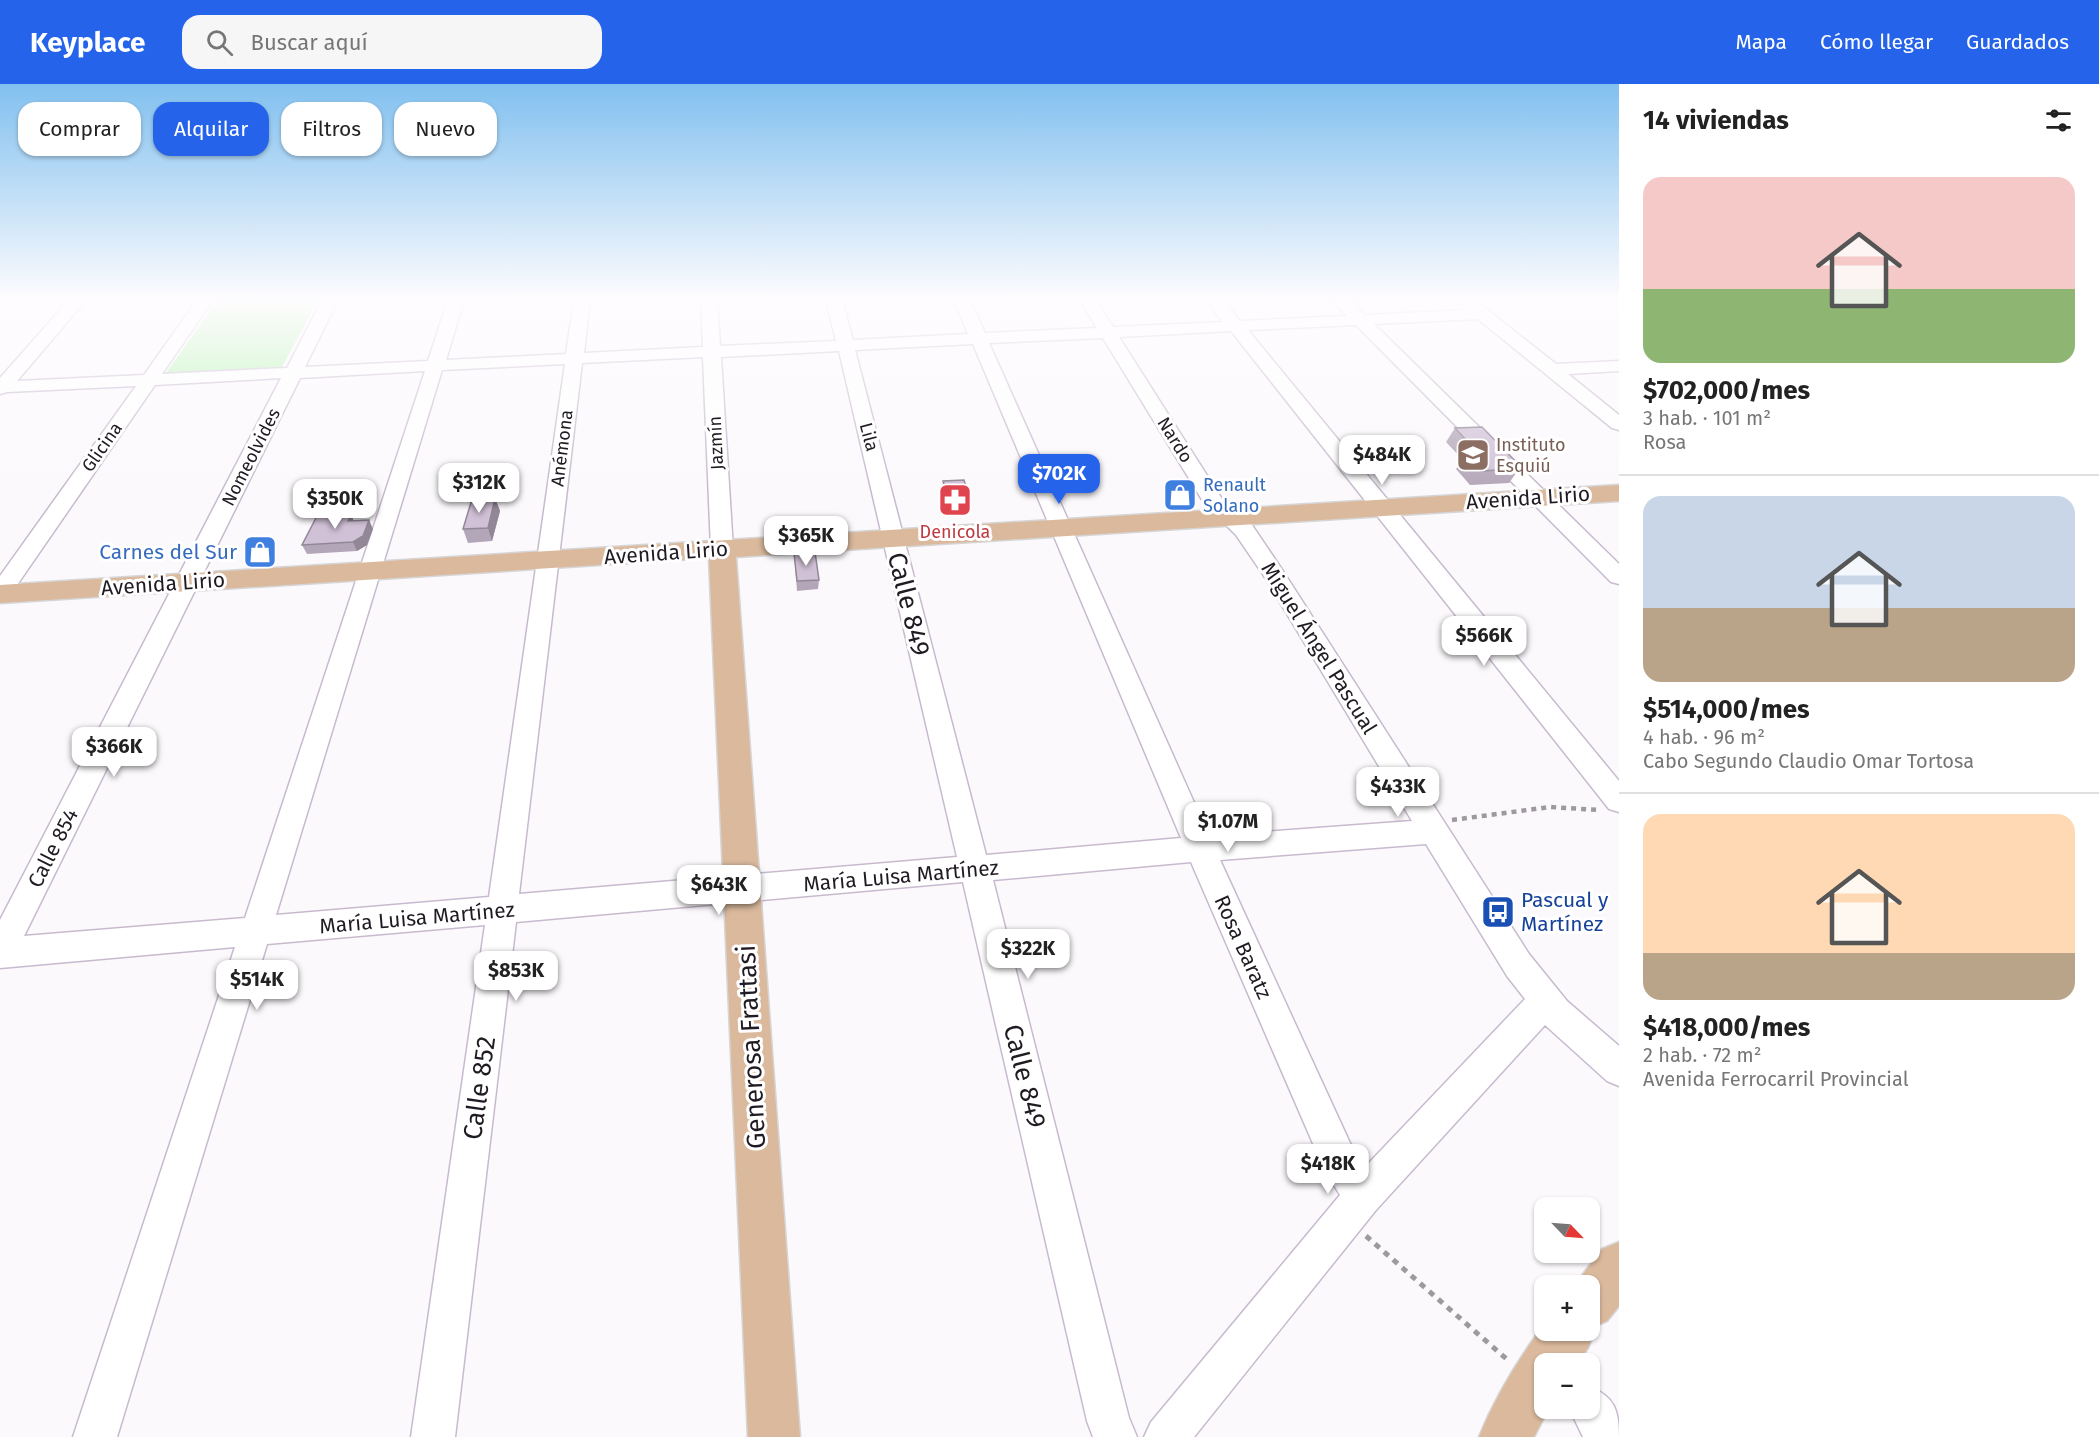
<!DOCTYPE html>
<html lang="es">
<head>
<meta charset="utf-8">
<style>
	body { margin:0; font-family:"Fira Sans",sans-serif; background:#f6f6f6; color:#222; height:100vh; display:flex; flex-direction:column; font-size:22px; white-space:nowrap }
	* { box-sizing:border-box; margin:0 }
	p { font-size:20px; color:#767676 }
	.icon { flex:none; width:33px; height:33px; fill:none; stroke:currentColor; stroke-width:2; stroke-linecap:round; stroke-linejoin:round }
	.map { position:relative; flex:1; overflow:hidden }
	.sheet { display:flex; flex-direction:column; background:#fff; width:480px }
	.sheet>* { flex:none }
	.hud { position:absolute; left:18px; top:18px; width:570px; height:54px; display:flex; gap:12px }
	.needle { width:39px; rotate:115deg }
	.tools { position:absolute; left:1534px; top:1113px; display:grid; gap:12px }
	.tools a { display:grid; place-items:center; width:66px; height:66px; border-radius:12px; background:#fff; box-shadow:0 2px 4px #0004; font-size:30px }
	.price { position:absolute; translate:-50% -51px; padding:0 14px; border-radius:12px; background:#fff; color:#222; font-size:20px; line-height:39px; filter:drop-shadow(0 2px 3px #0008) }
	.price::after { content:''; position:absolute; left:50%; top:36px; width:18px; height:14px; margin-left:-9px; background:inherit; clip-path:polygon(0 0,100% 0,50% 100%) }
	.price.active { background:#2563eb; color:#fff }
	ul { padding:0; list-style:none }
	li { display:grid; align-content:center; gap:12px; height:318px; padding:0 24px }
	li+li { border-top:2px solid #e0e0e0 }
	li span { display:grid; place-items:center; height:186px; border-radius:18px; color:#555 }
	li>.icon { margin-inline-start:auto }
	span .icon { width:108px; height:108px; fill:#fffc; stroke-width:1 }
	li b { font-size:26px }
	h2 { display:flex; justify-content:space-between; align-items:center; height:72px; padding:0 24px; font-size:26px }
	.pill { padding:0 21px; border-radius:18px; background:#fff; box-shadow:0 2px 4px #0004; font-size:21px; line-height:54px }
	.pill.active { background:#2563eb; color:#fff }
	header { display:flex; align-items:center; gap:36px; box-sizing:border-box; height:84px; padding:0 30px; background:#2563eb; color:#fff }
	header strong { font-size:28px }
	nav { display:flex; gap:33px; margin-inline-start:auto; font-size:21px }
	.search { width:420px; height:54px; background:#f6f6f6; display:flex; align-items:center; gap:15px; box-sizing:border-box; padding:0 21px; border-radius:18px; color:#767676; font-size:22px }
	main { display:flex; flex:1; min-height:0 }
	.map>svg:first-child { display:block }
	.green { fill:#b3f3ae }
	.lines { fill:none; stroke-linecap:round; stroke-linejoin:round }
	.minor-casing { stroke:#c8bace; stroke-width:3 }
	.major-casing { stroke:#d7d6d7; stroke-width:3 }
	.path-far1 { stroke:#9d999e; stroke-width:4.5; stroke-dasharray:5 5; stroke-linecap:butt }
	.path { stroke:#9d999e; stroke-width:5; stroke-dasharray:6 6; stroke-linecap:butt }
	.minor { fill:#fff; fill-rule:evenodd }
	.major { fill:#dab99d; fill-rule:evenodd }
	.wall { fill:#b3a6b8 }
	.shaded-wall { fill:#928796 }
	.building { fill:#d0c1d6; stroke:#928796; stroke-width:1.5 }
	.labels { text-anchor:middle; stroke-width:6; stroke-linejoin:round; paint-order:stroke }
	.far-street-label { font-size:18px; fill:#201b22; stroke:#fff }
	.far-education-label { font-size:18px; fill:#785e54; stroke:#fff; text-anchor:start }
	.far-shop-label { font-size:18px; fill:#366cbe; stroke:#fff; text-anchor:start }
	.far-health-label { font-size:18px; fill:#be3a42; stroke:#fff }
	.street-label { font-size:21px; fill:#201b22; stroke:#fff }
	.shop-label { font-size:21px; fill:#366cbe; stroke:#fff; text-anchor:end }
	.transit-label { font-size:21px; fill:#164399; stroke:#fff; text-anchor:start }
	.near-street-label { font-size:26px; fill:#201b22; stroke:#fff }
</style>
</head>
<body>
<header>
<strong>Keyplace</strong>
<div class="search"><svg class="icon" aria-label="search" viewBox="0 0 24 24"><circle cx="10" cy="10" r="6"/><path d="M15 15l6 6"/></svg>Buscar aquí</div>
<nav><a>Mapa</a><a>Cómo llegar</a><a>Guardados</a></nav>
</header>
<main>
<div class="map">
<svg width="1619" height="1353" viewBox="0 0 1619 1353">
	<rect width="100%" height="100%" fill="#fcf9fd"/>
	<path class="green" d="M 218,216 L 318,216 L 281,285 L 166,289 Z"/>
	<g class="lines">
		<defs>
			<path id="minor" d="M 69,216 L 86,216 L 17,297 L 144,291 L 197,216 L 213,216 L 162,290 L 287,284 L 322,216 L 338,216 L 305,283 L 428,277 L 448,216 L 464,216 L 446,276 L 566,270 L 574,216 L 590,216 L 584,269 L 703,263 L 701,216 L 717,216 L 720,262 L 836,257 L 826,216 L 842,216 L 853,256 L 968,250 L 954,216 L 970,216 L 985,249 L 1097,244 L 1080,216 L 1096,216 L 1113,243 L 1223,238 L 1206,216 L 1223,216 L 1240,237 L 1347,232 L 1332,216 L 1350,216 L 1364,231 L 1467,226 L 1460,219 L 1462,216 L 1475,216 L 1556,280 L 1619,277 L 1619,287 L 1568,290 L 1619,331 L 1619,346 L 1612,344 L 1478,235 L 1374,240 L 1619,480 L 1619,500 L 1611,498 L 1356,241 L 1248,246 L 1619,697 L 1619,728 L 1609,725 L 1231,247 L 1119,253 L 1222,415 L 1252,441 L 1281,484 L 1529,870 L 1567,917 L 1619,962 L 1619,1002 L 1607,997 L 1545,941 L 1376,1126 L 1194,1353 L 1144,1353 L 1151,1338 L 1340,1111 L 1324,1085 L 1191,778 L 993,796 L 1129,1334 L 1137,1353 L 1093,1353 L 1087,1337 L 963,798 L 516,838 L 455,1353 L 411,1353 L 485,841 L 267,860 L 117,1353 L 73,1353 L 235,863 L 0,884 L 0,836 L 281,294 L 155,301 L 8,514 L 0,517 L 0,492 L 136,302 L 7,308 L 0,310 L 0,294 ZM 1103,254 L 1204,419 L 1236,451 L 1264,492 L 1412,737 L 1209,752 L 989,259 ZM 973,260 L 1181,754 L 986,771 L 855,266 ZM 839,267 L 957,773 L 519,810 L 582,279 L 703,273 L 711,465 L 714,470 L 722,472 L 730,470 L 733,465 L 721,273 ZM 565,280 L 489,813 L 276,831 L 442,286 ZM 425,287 L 245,834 L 24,852 L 300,294 ZM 1426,760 L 1507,892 L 1525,915 L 1365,1083 L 1350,1059 L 1220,776 Z
				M 1590,1303 C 1615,1313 1619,1327 1619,1353 L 1583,1353 L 1569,1324 L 1590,1324 Z"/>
			<path id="major" d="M 1619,401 L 1619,417 L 736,473 L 800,1353 L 748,1353 L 709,474 L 0,519 L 0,501 Z
				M 1619,1158 L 1619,1222 L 1607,1237 L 1594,1243 L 1595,1246 L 1588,1264 L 1577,1280 L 1545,1280 L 1545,1324 L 1549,1324 L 1534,1353 L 1479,1353 C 1495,1313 1519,1274 1545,1239 L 1545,1246 L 1590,1246 L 1590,1202 L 1574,1202 L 1602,1165 Z"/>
		</defs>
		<use href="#minor" class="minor-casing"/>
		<use href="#major" class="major-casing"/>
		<path class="path-far1" d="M 1452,736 L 1550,723 L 1599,726"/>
		<path class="path" d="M 1366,1152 L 1510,1278"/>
		<use href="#minor" class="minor"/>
		<use href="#major" class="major"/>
	</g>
	<path class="wall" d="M 1455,344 L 1519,385 L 1509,399 L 1470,401 L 1456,385 L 1463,376 L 1446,358 Z
		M 943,397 L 970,417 L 968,426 L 948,428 L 942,406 Z
		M 495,414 L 500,427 L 492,457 L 468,459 L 463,445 Z
		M 351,431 L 354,437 L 373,445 L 367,461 L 357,467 L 307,470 L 302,461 Z
		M 794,469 L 819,496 L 818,505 L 797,507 Z"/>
	<path class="shaded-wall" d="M 495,414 L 500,427 L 492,457 L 488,444 Z
		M 351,431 L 355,440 L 348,437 Z
		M 369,436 L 373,445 L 367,461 L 357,467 L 353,458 Z"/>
	<path class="building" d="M 1482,343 L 1520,382 L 1519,385 L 1480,387 L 1465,372 L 1480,371 L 1455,344 Z
		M 964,396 L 970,417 L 950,418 L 943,397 Z
		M 495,414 L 488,444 L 463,445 L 472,415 Z
		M 351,431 L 348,437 L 369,436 L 363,452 L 353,458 L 302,461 L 317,432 Z
		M 815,468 L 819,496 L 797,497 L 794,469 Z"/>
	<linearGradient id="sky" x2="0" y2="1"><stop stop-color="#81c0ef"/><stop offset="0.53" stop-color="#fefcfe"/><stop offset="1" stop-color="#fefcfe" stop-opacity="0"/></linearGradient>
	<rect width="1619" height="406" fill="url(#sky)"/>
	<defs>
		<symbol id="school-square" viewBox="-11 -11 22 22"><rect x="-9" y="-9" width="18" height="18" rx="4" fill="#8d6e63" stroke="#fff"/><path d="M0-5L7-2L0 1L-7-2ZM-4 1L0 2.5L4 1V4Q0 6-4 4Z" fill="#fff"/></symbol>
		<symbol id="shop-square" viewBox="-11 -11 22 22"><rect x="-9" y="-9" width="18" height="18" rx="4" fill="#3f7fe0" stroke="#fff"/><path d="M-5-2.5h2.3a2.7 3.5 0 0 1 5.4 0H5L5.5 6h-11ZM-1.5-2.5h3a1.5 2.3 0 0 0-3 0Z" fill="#fff"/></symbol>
		<symbol id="pharmacy-square" viewBox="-11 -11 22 22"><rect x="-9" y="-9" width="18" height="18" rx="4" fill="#e0444e" stroke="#fff"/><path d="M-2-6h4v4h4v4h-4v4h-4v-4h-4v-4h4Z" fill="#fff"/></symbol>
		<symbol id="bus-square" viewBox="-11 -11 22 22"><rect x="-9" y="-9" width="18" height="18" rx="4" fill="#1a4fb4" stroke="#fff"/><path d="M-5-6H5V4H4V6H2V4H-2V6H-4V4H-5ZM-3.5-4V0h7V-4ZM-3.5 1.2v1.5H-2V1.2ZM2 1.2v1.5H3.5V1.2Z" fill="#fff"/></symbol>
	</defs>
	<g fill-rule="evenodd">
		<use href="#school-square" x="1454" y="352" width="38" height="38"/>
		<use href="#shop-square" x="1161" y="392" width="38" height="38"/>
		<use href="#pharmacy-square" x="936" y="397" width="38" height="38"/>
		<use href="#shop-square" x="241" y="449" width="38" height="38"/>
		<use href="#bus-square" x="1479" y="809" width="38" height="38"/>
	</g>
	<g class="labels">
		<g class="far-street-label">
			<text transform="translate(869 353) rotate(75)" y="6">Lila</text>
			<text transform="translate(1175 356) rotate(58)" y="6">Nardo</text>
			<text transform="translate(716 359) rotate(-93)" y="6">Jazmín</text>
			<text transform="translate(102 363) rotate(-55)" y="6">Glicina</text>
			<text transform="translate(562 364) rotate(-83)" y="6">Anémona</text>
			<text transform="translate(251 373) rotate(-63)" y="6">Nomeolvides</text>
		</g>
		<g class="far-education-label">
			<text x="1496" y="367">Instituto<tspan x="1496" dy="21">Esquiú</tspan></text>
		</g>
		<g class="far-shop-label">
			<text x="1203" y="407">Renault<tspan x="1203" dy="21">Solano</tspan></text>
		</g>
		<g class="far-health-label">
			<text x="955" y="454">Denicola</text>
		</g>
		<g class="street-label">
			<text transform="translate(1528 414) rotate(-4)" y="7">Avenida Lirio</text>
			<text transform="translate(666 469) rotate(-4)" y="7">Avenida Lirio</text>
			<text transform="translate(163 500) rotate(-4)" y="7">Avenida Lirio</text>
			<text transform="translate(1319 564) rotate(58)" y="7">Miguel Ángel Pascual</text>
			<text transform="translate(53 764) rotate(-63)" y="7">Calle 854</text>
			<text transform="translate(901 792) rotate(-5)" y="7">María Luisa Martínez</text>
			<text transform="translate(417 834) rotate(-5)" y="7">María Luisa Martínez</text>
			<text transform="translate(1243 863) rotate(66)" y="7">Rosa Baratz</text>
		</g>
		<g class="shop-label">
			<text x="237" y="475">Carnes del Sur</text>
		</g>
		<g class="transit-label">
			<text x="1521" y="823">Pascual y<tspan x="1521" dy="24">Martínez</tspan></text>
		</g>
		<g class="near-street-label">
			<text transform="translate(909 520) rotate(76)" y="9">Calle 849</text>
			<text transform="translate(751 963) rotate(-93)" y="9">Generosa Frattasi</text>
			<text transform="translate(1025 992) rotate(76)" y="9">Calle 849</text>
			<text transform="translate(479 1004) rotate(-82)" y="9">Calle 852</text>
		</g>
	</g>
</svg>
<div class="tools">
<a><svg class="needle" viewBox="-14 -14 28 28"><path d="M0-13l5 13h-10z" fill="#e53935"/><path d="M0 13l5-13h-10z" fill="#767676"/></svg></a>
<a>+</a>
<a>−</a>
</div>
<b class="price" style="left:1382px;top:402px">$484K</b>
<b class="price active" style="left:1059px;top:421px">$702K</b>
<b class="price" style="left:479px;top:430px">$312K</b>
<b class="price" style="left:335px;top:446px">$350K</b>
<b class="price" style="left:806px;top:483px">$365K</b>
<b class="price" style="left:1484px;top:583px">$566K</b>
<b class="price" style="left:114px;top:694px">$366K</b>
<b class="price" style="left:1398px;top:734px">$433K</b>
<b class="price" style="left:1228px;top:769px">$1.07M</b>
<b class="price" style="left:719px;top:832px">$643K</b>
<b class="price" style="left:1028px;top:896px">$322K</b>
<b class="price" style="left:516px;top:918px">$853K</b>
<b class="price" style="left:257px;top:927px">$514K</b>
<b class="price" style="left:1328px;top:1111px">$418K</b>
<div class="hud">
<a class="pill">Comprar</a>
<a class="pill active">Alquilar</a>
<a class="pill">Filtros</a>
<a class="pill">Nuevo</a>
</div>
</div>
<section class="sheet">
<h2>14 viviendas<svg class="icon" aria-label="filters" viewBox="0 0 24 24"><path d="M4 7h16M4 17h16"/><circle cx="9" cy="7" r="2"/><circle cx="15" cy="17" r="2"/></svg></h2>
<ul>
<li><span style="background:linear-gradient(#f6c9c9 60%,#8fb573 0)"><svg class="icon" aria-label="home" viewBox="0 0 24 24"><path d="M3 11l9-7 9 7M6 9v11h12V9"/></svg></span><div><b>$702,000/mes</b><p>3 hab. · 101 m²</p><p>Rosa</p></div></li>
<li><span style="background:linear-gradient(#c9d6e8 60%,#b9a48a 0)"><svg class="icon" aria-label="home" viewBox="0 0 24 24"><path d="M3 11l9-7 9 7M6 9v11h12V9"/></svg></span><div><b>$514,000/mes</b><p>4 hab. · 96 m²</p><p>Cabo Segundo Claudio Omar Tortosa</p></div></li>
<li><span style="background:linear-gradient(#ffd9b3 75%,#b9a48a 0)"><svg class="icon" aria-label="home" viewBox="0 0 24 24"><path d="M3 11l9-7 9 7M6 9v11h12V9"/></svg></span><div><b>$418,000/mes</b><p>2 hab. · 72 m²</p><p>Avenida Ferrocarril Provincial</p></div></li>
</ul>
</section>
</main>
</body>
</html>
